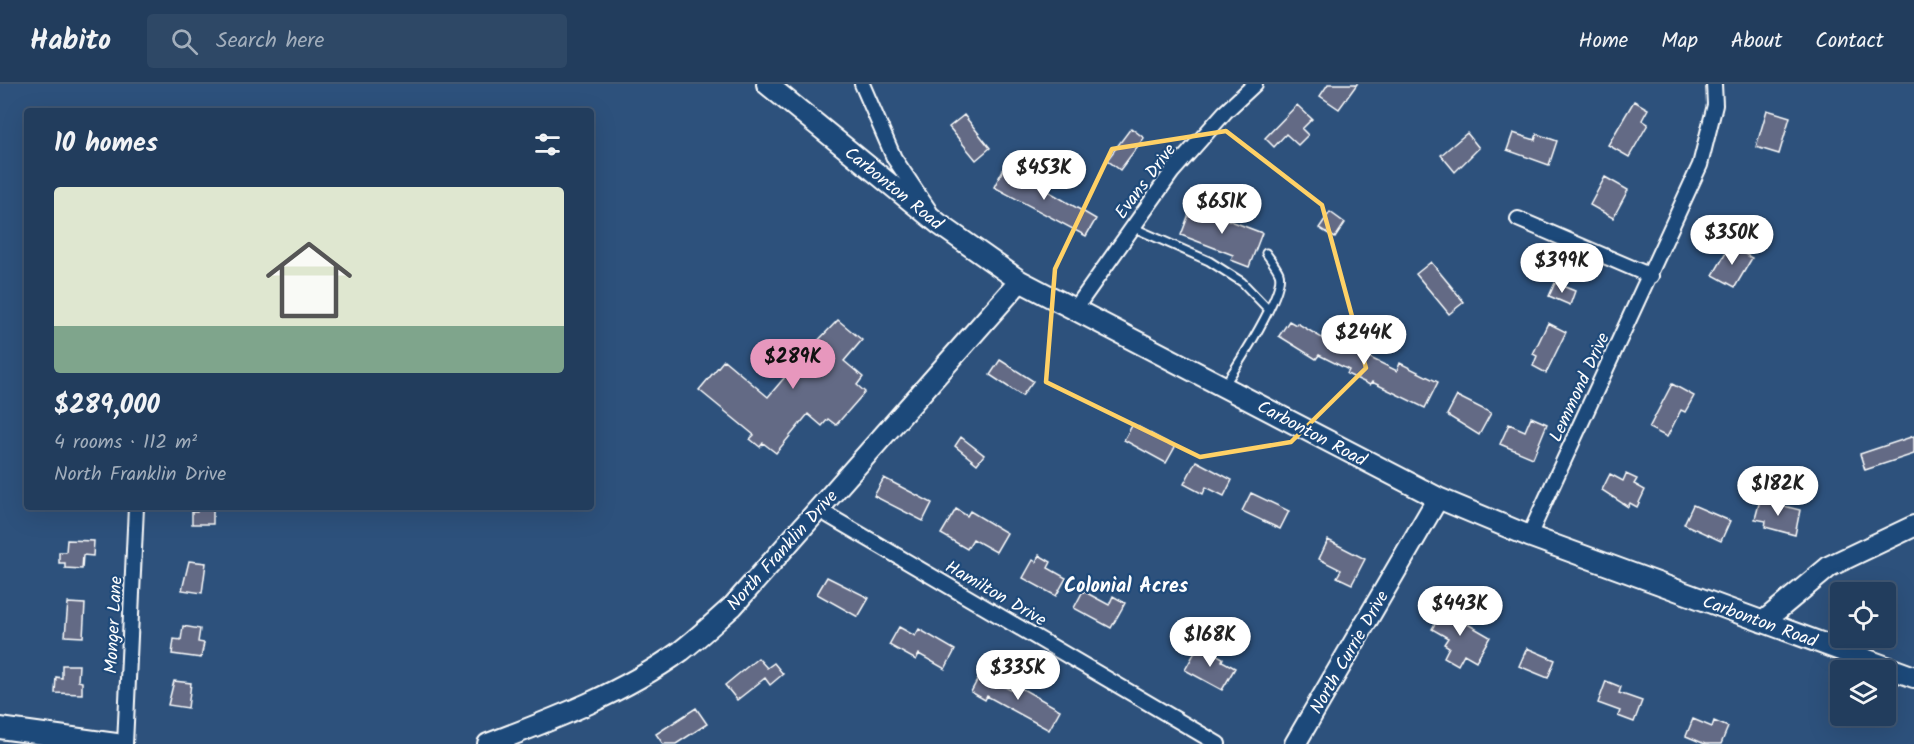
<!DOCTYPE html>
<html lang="en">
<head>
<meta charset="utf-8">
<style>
	body { margin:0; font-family:Kalam,sans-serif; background:#2e4866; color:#f1f3f6; height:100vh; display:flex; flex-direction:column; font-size:22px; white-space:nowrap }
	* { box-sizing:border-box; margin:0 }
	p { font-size:20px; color:#a2aebc }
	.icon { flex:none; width:33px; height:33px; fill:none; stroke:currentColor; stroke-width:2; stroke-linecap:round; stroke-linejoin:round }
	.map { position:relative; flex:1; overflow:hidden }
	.panel { position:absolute; left:24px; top:24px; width:570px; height:402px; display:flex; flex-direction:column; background:#223d5d; border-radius:6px; box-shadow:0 6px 24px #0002,0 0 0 2px #3f5672 }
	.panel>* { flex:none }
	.buttons { position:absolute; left:1830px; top:498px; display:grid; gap:12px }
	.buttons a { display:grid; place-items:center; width:66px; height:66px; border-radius:6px; background:#223d5d; box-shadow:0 6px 24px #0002,0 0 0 2px #3f5672; font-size:30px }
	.price { position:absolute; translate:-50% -51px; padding:0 14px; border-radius:21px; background:#fff; color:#222; font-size:20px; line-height:39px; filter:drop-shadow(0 2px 3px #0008) }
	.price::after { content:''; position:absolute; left:50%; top:36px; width:18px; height:14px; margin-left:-9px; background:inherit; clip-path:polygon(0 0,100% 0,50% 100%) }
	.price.selected { background:#e797bd; color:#111 }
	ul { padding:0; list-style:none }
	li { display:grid; align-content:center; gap:12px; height:318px; padding:0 30px }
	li+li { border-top:2px solid #3f5672 }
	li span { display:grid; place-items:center; height:186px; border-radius:6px; color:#555 }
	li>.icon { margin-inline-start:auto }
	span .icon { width:108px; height:108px; fill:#fffc; stroke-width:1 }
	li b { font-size:26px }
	h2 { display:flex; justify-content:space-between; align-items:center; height:72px; padding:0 30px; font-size:26px }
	header { display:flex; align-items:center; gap:36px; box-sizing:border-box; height:84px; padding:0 30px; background:#223d5d; border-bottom:2px solid #3f5672 }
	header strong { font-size:28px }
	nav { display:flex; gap:33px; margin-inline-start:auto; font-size:21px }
	.search { width:420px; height:54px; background:#2e4866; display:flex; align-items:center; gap:15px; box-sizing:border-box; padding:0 21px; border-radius:6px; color:#a2aebc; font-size:22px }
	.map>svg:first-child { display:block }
	.building { fill:#636b85; stroke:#fff; stroke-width:1.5 }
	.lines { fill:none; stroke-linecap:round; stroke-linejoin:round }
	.lane-casing { stroke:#fff; stroke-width:11 }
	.street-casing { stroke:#fff; stroke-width:18 }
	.secondary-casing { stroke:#fff; stroke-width:24 }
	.lane { stroke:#1f4a7a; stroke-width:7 }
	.street { stroke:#1f4a7a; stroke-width:14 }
	.secondary { stroke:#1f4a7a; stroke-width:20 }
	.marked { fill:none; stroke:#ffd166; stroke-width:4.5; stroke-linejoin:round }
	.labels { text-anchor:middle; stroke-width:4.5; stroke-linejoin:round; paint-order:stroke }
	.street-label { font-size:18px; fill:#fff; stroke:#1f4a7a }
	.neighbourhood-label { font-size:20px; font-weight:bold; fill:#fff; stroke:#1f4a7a }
</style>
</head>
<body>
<header>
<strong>Habito</strong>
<div class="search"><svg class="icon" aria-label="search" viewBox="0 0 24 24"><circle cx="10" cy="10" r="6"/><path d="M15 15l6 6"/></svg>Search here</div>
<nav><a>Home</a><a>Map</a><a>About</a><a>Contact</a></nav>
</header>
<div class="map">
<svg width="1914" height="660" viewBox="0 0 1914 660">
	<rect width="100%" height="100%" fill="#2d517c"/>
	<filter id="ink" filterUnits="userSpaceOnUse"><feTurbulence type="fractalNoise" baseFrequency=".0167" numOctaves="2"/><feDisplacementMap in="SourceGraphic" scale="12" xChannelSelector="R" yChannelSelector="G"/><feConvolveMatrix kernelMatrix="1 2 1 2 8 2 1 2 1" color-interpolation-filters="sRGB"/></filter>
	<g filter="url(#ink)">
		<path class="building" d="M 1328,0 L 1357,0 L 1339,25 L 1320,12 Z
			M 1634,17 L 1648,25 L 1642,36 L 1648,40 L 1629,73 L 1608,61 Z
			M 1297,21 L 1312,35 L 1302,45 L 1308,51 L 1298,61 L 1286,50 L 1274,63 L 1265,54 Z
			M 1767,26 L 1790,33 L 1779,70 L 1756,63 Z
			M 964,31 L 990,64 L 976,76 L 949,43 Z
			M 1131,44 L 1144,54 L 1120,86 L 1107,76 Z
			M 1467,49 L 1479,64 L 1455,88 L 1441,71 Z
			M 1513,49 L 1535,56 L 1537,50 L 1557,57 L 1549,81 L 1507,66 Z
			M 1005,82 L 1096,135 L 1086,152 L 994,103 Z
			M 1605,93 L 1628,106 L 1613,134 L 1590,121 Z
			M 1192,122 L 1262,149 L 1249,183 L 1231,176 L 1233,171 L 1181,151 Z
			M 1330,128 L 1345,139 L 1335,154 L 1319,144 Z
			M 1730,162 L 1752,174 L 1735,203 L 1713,191 Z
			M 1431,178 L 1464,218 L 1449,230 L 1416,190 Z
			M 1555,199 L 1575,207 L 1570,221 L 1549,212 Z
			M 838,236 L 862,256 L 844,277 L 863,293 L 857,301 L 865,308 L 836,341 L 828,335 L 822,342 L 808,330 L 776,369 L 763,359 L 760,363 L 750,355 L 754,351 L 699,306 L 724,276 L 768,313 L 790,287 L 781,280 L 793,266 L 802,273 Z
			M 1289,237 L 1296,241 L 1297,239 L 1342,266 L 1344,261 L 1397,287 L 1400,279 L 1438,298 L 1425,324 L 1372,298 L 1370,301 L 1347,290 L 1349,286 L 1319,271 L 1316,275 L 1279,252 Z
			M 1548,239 L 1566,248 L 1546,289 L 1533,282 L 1537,272 L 1533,270 Z
			M 1000,276 L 1033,297 L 1022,312 L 990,291 Z
			M 1672,300 L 1694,312 L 1685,328 L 1681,326 L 1667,353 L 1649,344 Z
			M 1457,312 L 1491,329 L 1479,351 L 1447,331 Z
			M 1531,333 L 1547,340 L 1533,374 L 1500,360 L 1509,340 L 1525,347 Z
			M 1133,340 L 1175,363 L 1166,379 L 1124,356 Z
			M 1914,352 L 1914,370 L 1865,386 L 1860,370 Z
			M 961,353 L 984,371 L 977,380 L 955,362 Z
			M 1196,377 L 1232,396 L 1224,412 L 1206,403 L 1203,410 L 1184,400 Z
			M 1610,390 L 1623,397 L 1626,390 L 1637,395 L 1634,400 L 1645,406 L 1637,423 L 1630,419 L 1628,423 L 1602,406 Z
			M 884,394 L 932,419 L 923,437 L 874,412 Z
			M 1251,409 L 1289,427 L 1280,445 L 1242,427 Z
			M 1760,416 L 1800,426 L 1795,451 L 1765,443 L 1766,437 L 1755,435 Z
			M 1693,421 L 1730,437 L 1721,457 L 1684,440 Z
			M 197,423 L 213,423 L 213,440 L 192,440 L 192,428 L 197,428 Z
			M 956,425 L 967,432 L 970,427 L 1007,449 L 996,468 L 973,455 L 967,465 L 941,450 Z
			M 67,456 L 94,457 L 93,472 L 83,471 L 82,485 L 65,484 L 65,479 L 59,479 L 59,468 L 66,468 Z
			M 1328,456 L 1365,475 L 1352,500 L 1337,493 L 1341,486 L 1319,475 Z
			M 1039,471 L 1051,478 L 1048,484 L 1066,494 L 1056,512 L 1023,494 L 1033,476 L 1036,478 Z
			M 189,477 L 206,479 L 202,509 L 182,506 Z
			M 827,493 L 869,514 L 858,533 L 817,510 Z
			M 1083,507 L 1109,521 L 1113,512 L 1125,519 L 1111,544 L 1074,524 Z
			M 68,519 L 85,520 L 83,553 L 65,552 Z
			M 1445,522 L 1460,530 L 1457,534 L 1490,553 L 1476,577 L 1464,570 L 1458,581 L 1444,573 L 1449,563 L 1444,560 L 1448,554 L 1432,545 Z
			M 183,542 L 200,545 L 198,558 L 204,559 L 201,574 L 172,570 L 174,555 L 181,556 Z
			M 899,543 L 915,552 L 919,545 L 955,566 L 945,585 L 919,570 L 916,576 L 889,561 Z
			M 1199,561 L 1223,574 L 1222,577 L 1235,584 L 1222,606 L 1185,586 Z
			M 1527,564 L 1555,576 L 1548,594 L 1519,582 Z
			M 758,574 L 767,584 L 774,579 L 783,590 L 770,601 L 765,594 L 737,616 L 725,601 Z
			M 62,581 L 79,581 L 78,597 L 82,598 L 82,610 L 55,609 L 56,593 L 62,594 Z
			M 980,591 L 1011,606 L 1014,600 L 1060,626 L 1049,646 L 987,612 L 985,616 L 971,608 Z
			M 174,597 L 191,599 L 188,624 L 168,621 Z
			M 1606,597 L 1621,603 L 1619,609 L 1642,617 L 1634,638 L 1618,632 L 1620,627 L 1598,619 Z
			M 696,624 L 707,640 L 676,660 L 663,660 L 656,650 Z
			M 1693,635 L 1712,643 L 1714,637 L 1728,643 L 1721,660 L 1705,660 L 1686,652 Z"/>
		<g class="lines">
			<defs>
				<path id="lane" d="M 1132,143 L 1209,177 L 1242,198 L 1268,225
					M 1225,300 C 1237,282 1286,207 1279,189 C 1276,182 1270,175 1266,169"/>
				<path id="street" d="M 862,0 L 894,74 L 929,126
					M 1518,135 L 1651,192
					M 1075,225 L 1172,88 L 1225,28 L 1255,0
					M 819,426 L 1218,660
					M 1529,452 L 1700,81 L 1715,21 L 1714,0
					M 125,660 L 136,423"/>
				<path id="secondary" d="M 767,0 L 939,140 L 1020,197 L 1438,414 L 1529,452 L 1914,593
					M 1763,538 L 1830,482 L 1914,442
					M 0,644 L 116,660
					M 488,660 C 554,635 623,609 681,567 C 699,553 716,537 733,522 L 1020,197
					M 1295,660 L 1438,414"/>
			</defs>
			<use href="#lane" class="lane-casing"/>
			<use href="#street" class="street-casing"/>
			<use href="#secondary" class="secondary-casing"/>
			<use href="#lane" class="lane"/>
			<use href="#street" class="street"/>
			<use href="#secondary" class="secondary"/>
		</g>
	</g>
	<path class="marked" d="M 1226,47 L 1322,121 L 1366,284 L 1291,358 L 1200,373 L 1046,298 L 1055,185 L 1112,65 Z"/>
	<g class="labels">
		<g class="street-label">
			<text transform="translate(1145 97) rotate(-53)" y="6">Evans Drive</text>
			<text transform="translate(894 104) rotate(39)" y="6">Carbonton Road</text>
			<text transform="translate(1579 303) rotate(-65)" y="6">Lemmond Drive</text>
			<text transform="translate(1312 349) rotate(28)" y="6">Carbonton Road</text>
			<text transform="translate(782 466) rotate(-48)" y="6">North Franklin Drive</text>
			<text transform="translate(996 509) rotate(30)" y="6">Hamilton Drive</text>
			<text transform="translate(1760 537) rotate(20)" y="6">Carbonton Road</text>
			<text transform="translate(113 541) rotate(-87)" y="6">Monger Lane</text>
			<text transform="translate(1349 568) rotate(-60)" y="6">North Currie Drive</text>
		</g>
		<g class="neighbourhood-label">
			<text x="1126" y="508">Colonial Acres</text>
		</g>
	</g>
</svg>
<div class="buttons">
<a><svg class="icon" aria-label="locate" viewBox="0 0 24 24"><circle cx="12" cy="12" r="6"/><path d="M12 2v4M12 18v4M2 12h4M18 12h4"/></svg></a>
<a><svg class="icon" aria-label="layers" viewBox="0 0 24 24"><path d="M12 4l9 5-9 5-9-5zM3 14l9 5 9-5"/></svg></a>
</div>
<b class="price" style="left:1044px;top:117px">$453K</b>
<b class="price" style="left:1222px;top:151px">$651K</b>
<b class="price" style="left:1732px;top:182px">$350K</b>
<b class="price" style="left:1562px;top:210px">$399K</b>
<b class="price" style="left:1364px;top:282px">$244K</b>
<b class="price selected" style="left:793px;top:306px">$289K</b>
<b class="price" style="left:1778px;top:433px">$182K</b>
<b class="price" style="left:1460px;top:553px">$443K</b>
<b class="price" style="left:1210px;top:584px">$168K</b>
<b class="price" style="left:1018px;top:617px">$335K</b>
<section class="panel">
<h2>10 homes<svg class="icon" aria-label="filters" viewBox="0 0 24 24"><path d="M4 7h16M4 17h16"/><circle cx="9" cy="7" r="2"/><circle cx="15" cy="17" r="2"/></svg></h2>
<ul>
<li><span style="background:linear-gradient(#dfe7d0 75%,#7fa58c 0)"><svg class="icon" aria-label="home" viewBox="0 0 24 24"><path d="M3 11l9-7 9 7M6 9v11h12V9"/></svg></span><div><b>$289,000</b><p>4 rooms · 112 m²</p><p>North Franklin Drive</p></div></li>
</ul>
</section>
</div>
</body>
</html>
